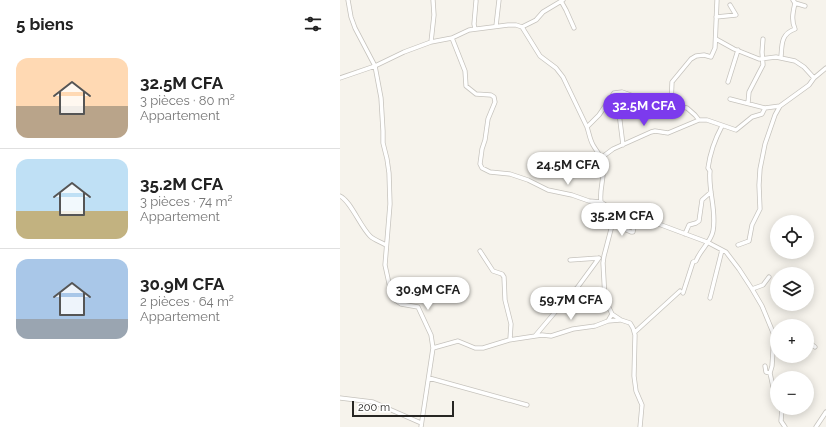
<!DOCTYPE html>
<html lang="fr">
<head>
<meta charset="utf-8">
<style>
	body { margin:0; font-family:Raleway,sans-serif; background:#f6f6f6; color:#222; height:100vh; display:flex; flex-direction:column; font-size:15px; white-space:nowrap }
	* { box-sizing:border-box; margin:0 }
	p { font-size:13px; color:#767676 }
	.icon { flex:none; width:22px; height:22px; fill:none; stroke:currentColor; stroke-width:2; stroke-linecap:round; stroke-linejoin:round }
	.map { position:relative; flex:1; overflow:hidden }
	.details { display:flex; flex-direction:column; background:#fff; width:340px }
	.details>* { flex:none }
	.controls { position:absolute; left:430px; top:215px; display:grid; gap:8px }
	.controls a { display:grid; place-items:center; width:44px; height:44px; border-radius:50%; background:#fff; box-shadow:0 2px 10px #0003; font-size:20px }
	.scale { position:absolute; left:12px; bottom:10px; width:102px; box-sizing:border-box; padding-left:4px; border:2px solid #272623; border-top:0; font-size:11px; line-height:14px; white-space:nowrap; color:#272623; -webkit-text-stroke:3px #fff; paint-order:stroke }
	.price { position:absolute; translate:-50% -34px; padding:0 9px; border-radius:14px; background:#fff; color:#222; font-size:13px; line-height:26px; filter:drop-shadow(0 1px 2px #0008) }
	.price::after { content:''; position:absolute; left:50%; top:24px; width:12px; height:9px; margin-left:-6px; background:inherit; clip-path:polygon(0 0,100% 0,50% 100%) }
	.price.on { background:#7c3aed; color:#fff }
	ul { padding:0; list-style:none }
	li { display:flex; align-items:center; gap:12px; height:100px; padding:0 16px }
	li+li { border-top:1px solid #e0e0e0 }
	li span { display:grid; place-items:center; flex:none; width:112px; height:80px; border-radius:12px; color:#555 }
	li>.icon { margin-inline-start:auto }
	span .icon { width:48px; height:48px; fill:#fffc; stroke-width:1 }
	li b { font-size:17px }
	h2 { display:flex; justify-content:space-between; align-items:center; height:48px; padding:0 16px; font-size:17px }
	main { display:flex; flex:1; min-height:0 }
	.map>svg:first-child { display:block }
	.lines { fill:none; stroke-linecap:round; stroke-linejoin:round }
	.minor-casing { stroke:#c6c3bd; stroke-width:5 }
	.minor { stroke:#fff; stroke-width:3.5 }
</style>
</head>
<body>
<main>
<section class="details">
<h2>5 biens<svg class="icon" aria-label="filters" viewBox="0 0 24 24"><path d="M4 7h16M4 17h16"/><circle cx="9" cy="7" r="2"/><circle cx="15" cy="17" r="2"/></svg></h2>
<ul>
<li><span style="background:linear-gradient(#ffd9b3 60%,#b9a48a 0)"><svg class="icon" aria-label="home" viewBox="0 0 24 24"><path d="M3 11l9-7 9 7M6 9v11h12V9"/></svg></span><div><b>32.5M CFA</b><p>3 pièces · 80 m²</p><p>Appartement</p></div></li>
<li><span style="background:linear-gradient(#bfe0f5 65%,#c2b280 0)"><svg class="icon" aria-label="home" viewBox="0 0 24 24"><path d="M3 11l9-7 9 7M6 9v11h12V9"/></svg></span><div><b>35.2M CFA</b><p>3 pièces · 74 m²</p><p>Appartement</p></div></li>
<li><span style="background:linear-gradient(#a9c7e8 75%,#9aa5b1 0)"><svg class="icon" aria-label="home" viewBox="0 0 24 24"><path d="M3 11l9-7 9 7M6 9v11h12V9"/></svg></span><div><b>30.9M CFA</b><p>2 pièces · 64 m²</p><p>Appartement</p></div></li>
</ul>
</section>
<div class="map">
<svg width="486" height="427" viewBox="0 0 486 427">
	<rect width="100%" height="100%" fill="#f6f3ec"/>
	<g class="lines">
		<defs>
			<path id="minor" d="M 8,0 L 11,17 L 15,28 L 35,66 L 41,98 L 43,131 L 43,143 L 47,159 L 49,173 L 50,204 L 45,265 L 50,288 L 54,299 L 61,304 L 78,307 L 91,335 L 93,348 L 81,427
				M 221,1 L 226,10 L 234,28
				M 455,3 L 465,6
				M 376,17 L 396,15 L 390,5
				M 156,26 L 159,0
				M 182,27 L 200,56 L 216,68 L 223,77 L 247,127
				M 135,29 L 134,24 L 136,1
				M 112,38 L 125,71 L 126,86 L 136,94 L 151,95 L 154,97 L 155,102 L 148,119 L 145,140 L 142,149 L 140,164 L 142,168 L 150,172 L 170,174 L 188,180 L 208,190 L 232,195 L 249,201 L 261,202 L 270,208 L 316,223 L 367,242 L 386,252 L 399,269 L 412,289 L 422,306 L 434,335 L 432,366 L 430,373 L 433,387 L 437,393
				M 376,39 L 394,49 L 419,59 L 436,57 L 455,61 L 464,67 L 474,78
				M 91,42 L 94,15 L 93,0
				M 441,57 C 442,44 441,34 455,29 C 451,20 453,12 455,3 L 453,0
				M 0,78 L 35,66 L 64,52 L 91,42 L 112,38 L 129,30 L 168,25 L 176,25 L 182,27 L 196,20 L 203,12 L 223,0
				M 388,82 L 398,50
				M 390,99 L 425,108
				M 408,103 L 409,92 L 423,65 L 422,52 L 423,39
				M 331,106 L 332,82 L 351,59 L 356,56 L 364,55 L 371,57 L 375,48 L 377,0
				M 279,113 L 283,145
				M 261,158 L 273,149 L 311,132 L 315,131 L 328,133 L 359,120 L 367,120 L 396,130 L 412,117 L 422,114 L 425,108 L 440,106
				M 0,196 C 10,200 20,226 30,236 C 34,240 41,242 46,245
				M 261,202 C 259,189 265,177 263,164 C 262,157 257,152 253,145 C 250,140 249,133 247,127 L 259,115 L 274,93 L 282,92 L 305,100 L 347,108 L 355,115 L 359,120
				M 272,224 L 291,232 L 293,232 L 296,217
				M 345,234 L 349,225 L 356,223 L 359,221 L 362,200 L 371,192
				M 398,245 L 409,241 L 412,225 L 420,209 L 419,185 L 420,169 L 425,144 L 435,115 L 440,106 L 469,85 L 474,78 L 486,68
				M 140,251 L 153,271 L 162,274 L 164,277 L 165,300 L 171,324 L 170,339
				M 230,260 L 259,258
				M 412,289 L 423,285 L 429,277
				M 343,293 L 353,262 L 356,261 C 360,250 371,242 373,231 C 377,211 368,191 370,171 L 368,168 C 370,153 375,139 382,126
				M 370,298 L 382,250
				M 272,314 L 281,320 L 290,323 L 293,328 L 295,335 L 294,376 L 296,391 L 302,405 L 300,427
				M 268,321 L 280,320
				M 295,332 L 340,291
				M 195,336 L 232,292 L 237,288 L 259,258
				M 467,341 L 475,347
				M 93,348 L 118,341 L 135,348 L 143,348 L 169,340 L 202,335 L 211,336 L 233,329 L 255,326 L 268,321 L 272,314 L 265,299 L 263,263 L 264,256 L 276,210
				M 425,366 L 426,372 L 430,373
				M 89,378 L 187,405
				M 0,398 L 33,402 L 81,423
				M 442,408 L 441,421 L 445,427
				M 476,427 L 486,412"/>
		</defs>
		<use href="#minor" class="minor-casing"/>
		<use href="#minor" class="minor"/>
	</g>
</svg>
<div class="controls">
<a><svg class="icon" aria-label="locate" viewBox="0 0 24 24"><circle cx="12" cy="12" r="6"/><path d="M12 2v4M12 18v4M2 12h4M18 12h4"/></svg></a>
<a><svg class="icon" aria-label="layers" viewBox="0 0 24 24"><path d="M12 4l9 5-9 5-9-5zM3 14l9 5 9-5"/></svg></a>
<a>+</a>
<a>−</a>
</div>
<div class="scale">200 m</div>
<b class="price on" style="left:304px;top:127px">32.5M CFA</b>
<b class="price" style="left:228px;top:186px">24.5M CFA</b>
<b class="price" style="left:282px;top:237px">35.2M CFA</b>
<b class="price" style="left:88px;top:311px">30.9M CFA</b>
<b class="price" style="left:231px;top:321px">59.7M CFA</b>
</div>
</main>
</body>
</html>
